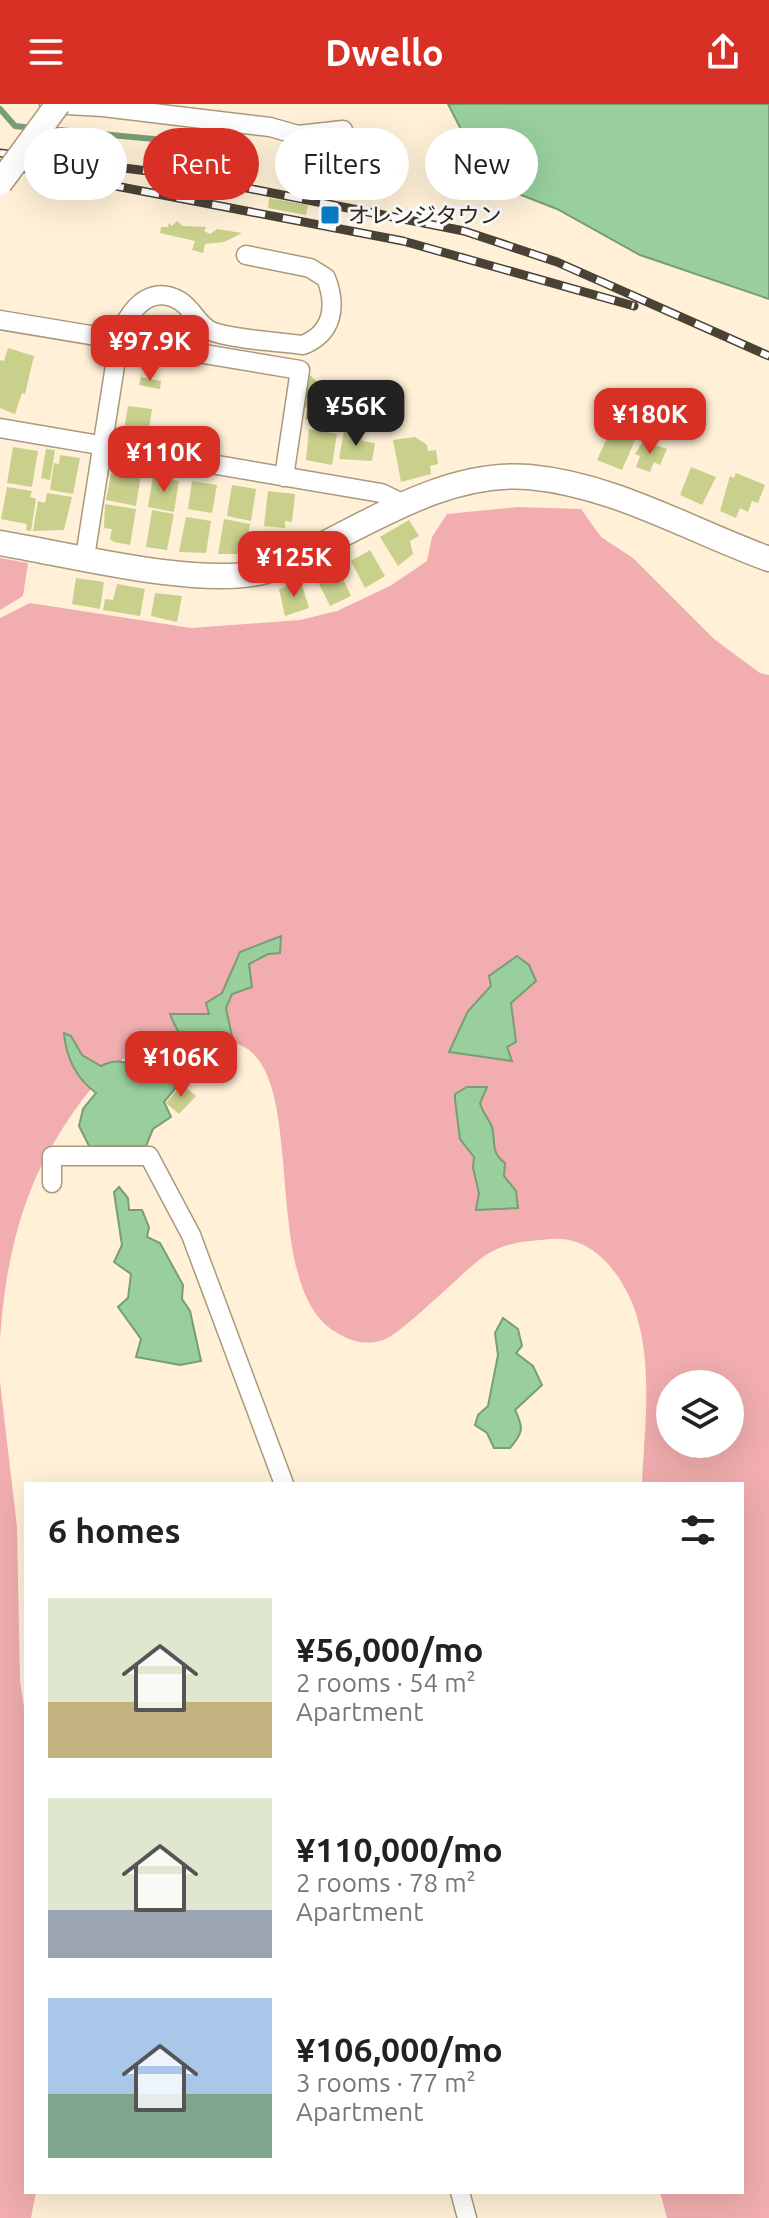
<!DOCTYPE html>
<html lang="en">
<head>
<meta charset="utf-8">
<style>
	body { margin:0; font-family:Ubuntu,"Noto Sans JP",sans-serif; background:#f6f6f6; color:#222; height:100vh; display:flex; flex-direction:column; font-size:30px; white-space:nowrap }
	* { box-sizing:border-box; margin:0 }
	p { font-size:26px; color:#767676 }
	.icon { flex:none; width:44px; height:44px; fill:none; stroke:currentColor; stroke-width:2; stroke-linecap:round; stroke-linejoin:round }
	.map { position:relative; flex:1; overflow:hidden }
	.panel { position:absolute; left:24px; top:1378px; width:720px; height:712px; display:flex; flex-direction:column; background:#fff; border-radius:0px; box-shadow:0 8px 32px #0002 }
	.panel>* { flex:none }
	.banner { position:absolute; left:24px; top:24px; width:722px; height:72px; display:flex; gap:16px }
	.fabs { position:absolute; left:656px; top:1266px; display:grid; gap:16px }
	.fabs a { display:grid; place-items:center; width:88px; height:88px; border-radius:50%; background:#fff; box-shadow:0 8px 32px #0002; font-size:40px }
	.price { position:absolute; translate:-50% -68px; padding:0 18px; border-radius:16px; background:#d93025; color:#fff; font-size:26px; line-height:52px; filter:drop-shadow(0 2px 4px #0008) }
	.price::after { content:''; position:absolute; left:50%; top:48px; width:24px; height:18px; margin-left:-12px; background:inherit; clip-path:polygon(0 0,100% 0,50% 100%) }
	.price.current { background:#222; color:#fff }
	ul { padding:0; list-style:none }
	li { display:flex; align-items:center; gap:24px; height:200px; padding:0 24px }
	li span { display:grid; place-items:center; flex:none; width:224px; height:160px; border-radius:0px; color:#555 }
	li>.icon { margin-inline-start:auto }
	span .icon { width:96px; height:96px; fill:#fffc; stroke-width:1 }
	li b { font-size:34px }
	h2 { display:flex; justify-content:space-between; align-items:center; height:96px; padding:0 24px; font-size:34px }
	.tag { padding:0 28px; border-radius:36px; background:#fff; box-shadow:0 8px 32px #0002; font-size:28px; line-height:72px }
	.tag.current { background:#d93025; color:#fff }
	header { display:flex; justify-content:space-between; align-items:center; height:104px; padding:0 24px; background:#d93025; color:#fff; font-size:36px; font-weight:700 }
	.map>svg:first-child { display:block }
	.green { fill:#f1adaf; fill-rule:evenodd }
	.water { fill:#98cf9d; stroke:#789d77; stroke-width:2 }
	.lines { fill:none; stroke-linecap:round; stroke-linejoin:round }
	.stream { stroke:#789d77; stroke-width:6 }
	.building { fill:#c8d08c }
	.minor-casing { stroke:#aa997c; stroke-width:21 }
	.tertiary-casing { stroke:#aa997c; stroke-width:27 }
	.minor { stroke:#fff; stroke-width:18 }
	.tertiary { stroke:#fff; stroke-width:24 }
	.rail-casing { stroke:#4a4235; stroke-width:9 }
	.rail { stroke:#fff; stroke-width:6; stroke-dasharray:18; stroke-linecap:butt }
	.tertiary-bridge-casing { stroke:#aa997c; stroke-width:27; stroke-linecap:butt }
	.tertiary-bridge { stroke:#fff; stroke-width:24 }
	.poi-dot { fill:#0780c9; stroke:#fff; stroke-width:3 }
	.labels { text-anchor:middle; stroke-width:6; stroke-linejoin:round; paint-order:stroke }
	.poi-label { font-size:22px; fill:#2f291d; stroke:#fff; text-anchor:start }
</style>
</head>
<body>
<header><svg class="icon" aria-label="menu" viewBox="0 0 24 24"><path d="M4 6h16M4 12h16M4 18h16"/></svg>Dwello<svg class="icon" aria-label="share" viewBox="0 0 24 24"><path d="M12 15V3M7 8l5-5 5 5M5 13v7h14v-7"/></svg></header>
<div class="map">
<svg width="769" height="2114" viewBox="0 0 769 2114">
	<rect width="100%" height="100%" fill="#fff0d7"/>
	<path class="green" d="M 517,403 L 581,405 L 601,433 L 633,454 L 714,535 L 760,569 L 769,571 L 769,2114 L 667,2114 L 660,2088 L 742,2088 L 742,1380 L 642,1380 C 645,1308 660,1218 608,1160 C 593,1143 574,1133 551,1135 C 527,1137 504,1138 483,1153 C 462,1168 401,1231 383,1236 C 365,1242 349,1237 334,1227 C 258,1179 310,969 240,941 C 223,934 200,935 182,935 C 121,934 80,995 52,1042 C 18,1100 4,1170 0,1236 L 0,514 L 30,499 L 191,524 L 300,516 L 337,507 L 390,482 L 427,457 L 432,433 L 447,410 ZM 670,1280 L 730,1280 L 730,1340 L 670,1340 Z
		M 0,454 L 28,459 L 23,492 L 0,506 Z
		M 0,1278 L 17,1423 L 20,1577 L 26,1616 L 26,2088 L 36,2088 L 31,2114 L 0,2114 Z"/>
	<path class="water" d="M 448,0 L 769,0 L 769,195 L 640,151 L 557,105 L 488,78 Z
		M 281,832 L 280,849 L 268,850 L 249,860 L 252,883 L 232,890 L 226,904 L 235,947 L 227,961 L 215,968 C 194,951 180,936 170,910 L 209,910 L 206,899 L 222,889 L 240,848 Z
		M 517,852 L 529,861 L 536,877 L 511,899 L 516,938 L 507,943 L 512,957 L 449,948 L 468,907 L 491,882 L 489,872 Z
		M 64,929 L 71,932 L 82,951 L 101,962 C 119,953 130,959 147,968 L 145,953 L 157,951 L 179,980 L 164,998 L 171,1013 L 153,1025 L 146,1042 L 89,1042 L 79,1022 L 83,1005 L 96,989 C 76,974 66,954 64,929 Z
		M 467,983 L 487,983 L 480,999 C 482,1008 489,1015 492,1023 C 496,1038 490,1048 505,1059 L 504,1072 L 516,1087 L 518,1104 L 476,1106 L 479,1089 L 473,1064 L 474,1053 L 460,1035 L 455,996 L 455,990 Z
		M 119,1083 L 128,1094 L 129,1106 L 142,1106 L 149,1123 L 147,1133 L 160,1139 L 183,1181 L 182,1195 L 190,1207 L 201,1257 L 180,1261 L 136,1253 L 141,1235 L 118,1203 L 128,1194 L 131,1170 L 114,1158 L 122,1141 L 114,1088 Z
		M 503,1214 L 518,1225 L 522,1242 L 516,1249 L 533,1262 L 542,1281 L 515,1306 C 524,1324 523,1329 510,1344 L 494,1344 L 487,1329 L 475,1321 L 478,1311 L 488,1302 L 498,1251 L 495,1229 Z"/>
	<g class="lines">
		<path class="stream" d="M 0,5 L 15,22 L 33,24
			M 48,25 L 164,36"/>
	</g>
	<path class="building" d="M 187,51 L 215,55 L 214,66 L 186,63 Z
		M 269,94 L 308,101 L 306,111 L 268,104 Z
		M 177,117 L 183,122 L 206,123 L 204,127 L 210,130 L 217,125 L 242,129 L 224,138 L 205,140 L 203,149 L 192,146 L 195,137 L 160,129 L 161,123 L 168,123 L 169,119 L 172,122 Z
		M 8,244 L 34,252 L 25,290 L 22,289 L 15,310 L 0,304 L 0,256 L 4,257 Z
		M 309,270 L 334,294 L 359,324 L 305,315 L 307,304 L 303,303 Z
		M 141,273 L 161,277 L 160,285 L 139,281 Z
		M 128,302 L 152,305 L 147,337 L 129,336 L 123,332 Z
		M 612,323 L 635,336 L 622,366 L 597,356 Z
		M 309,325 L 337,330 L 332,361 L 306,356 Z
		M 344,327 L 363,331 L 362,337 L 375,339 L 372,357 L 339,355 Z
		M 415,333 L 427,341 L 428,347 L 436,346 L 438,360 L 430,362 L 431,370 L 401,378 L 393,336 Z
		M 643,337 L 667,345 L 660,361 L 654,358 L 650,368 L 636,363 L 640,352 L 635,350 Z
		M 13,343 L 38,347 L 32,383 L 7,379 Z
		M 46,345 L 55,346 L 50,376 L 41,374 Z
		M 60,351 L 80,354 L 73,390 L 50,386 L 54,359 L 59,360 Z
		M 691,363 L 716,373 L 702,401 L 680,391 Z
		M 125,366 L 141,371 L 136,402 L 106,396 L 111,370 L 125,369 Z
		M 736,369 L 765,381 L 758,399 L 752,397 L 748,408 L 740,404 L 736,414 L 720,407 L 730,372 L 734,374 Z
		M 153,372 L 179,377 L 174,408 L 148,403 Z
		M 192,377 L 217,381 L 212,409 L 188,405 Z
		M 232,381 L 256,385 L 251,417 L 227,412 Z
		M 7,383 L 32,387 L 30,393 L 36,395 L 31,427 L 26,426 L 27,420 L 1,415 Z
		M 268,387 L 295,390 L 292,418 L 285,417 L 285,424 L 264,422 Z
		M 47,389 L 72,393 L 64,426 L 33,427 L 38,397 L 45,399 Z
		M 105,400 L 136,405 L 130,441 L 114,438 L 110,435 L 112,425 L 104,424 Z
		M 152,406 L 174,410 L 167,446 L 146,443 Z
		M 186,413 L 211,417 L 206,449 L 179,448 Z
		M 224,415 L 250,420 L 245,450 L 218,450 Z
		M 409,416 L 419,432 L 410,437 L 413,450 L 398,462 L 380,433 Z
		M 370,446 L 385,472 L 365,484 L 351,457 Z
		M 337,462 L 351,492 L 330,502 L 315,472 Z
		M 76,474 L 104,478 L 100,505 L 72,500 Z
		M 301,478 L 309,504 L 285,512 L 279,485 Z
		M 117,480 L 145,485 L 140,512 L 103,506 L 105,495 L 113,496 Z
		M 155,489 L 182,492 L 177,518 L 151,512 Z
		M 182,980 L 196,992 L 179,1010 L 166,999 Z"/>
	<g class="lines">
		<defs>
			<path id="minor" d="M 49,0 L 103,3 L 270,23 L 298,31 L 343,26 L 351,55 L 336,55 L 298,31
				M 0,216 L 300,266 L 284,373
				M 0,324 L 381,389 L 402,399
				M 85,453 L 119,236 C 126,210 148,178 180,197 C 192,204 198,221 211,227 C 230,235 280,238 303,241 C 333,229 337,202 326,174 L 310,164 L 246,151
				M 52,1079 L 52,1052 L 149,1052 L 191,1131 L 284,1380
				M 460,2088 L 467,2114"/>
			<path id="tertiary" d="M 0,439 C 72,451 190,482 258,469 C 282,464 303,450 324,440 C 387,408 456,367 529,373 C 615,381 689,426 769,455"/>
		</defs>
		<use href="#minor" class="minor-casing"/>
		<use href="#tertiary" class="tertiary-casing"/>
		<use href="#minor" class="minor"/>
		<use href="#tertiary" class="tertiary"/>
		<defs>
			<path id="rail" d="M 0,49 L 181,71 L 464,127 L 557,158 L 769,252
				M 0,60 L 403,137 L 634,202"/>
		</defs>
		<use href="#rail" class="rail-casing"/>
		<use href="#rail" class="rail"/>
		<defs>
			<path id="tertiary-bridge" d="M 0,79 L 58,0"/>
		</defs>
		<use href="#tertiary-bridge" class="tertiary-bridge-casing"/>
		<use href="#tertiary-bridge" class="tertiary-bridge"/>
	</g>
	<rect class="poi-dot" x="320" y="101" width="20" height="20" rx="4"/>
	<g class="labels">
		<g class="poi-label">
			<text x="348" y="119">オレンジタウン</text>
		</g>
	</g>
</svg>
<div class="fabs">
<a><svg class="icon" aria-label="layers" viewBox="0 0 24 24"><path d="M12 4l9 5-9 5-9-5zM3 14l9 5 9-5"/></svg></a>
</div>
<b class="price" style="left:150px;top:279px">¥97.9K</b>
<b class="price current" style="left:356px;top:344px">¥56K</b>
<b class="price" style="left:650px;top:352px">¥180K</b>
<b class="price" style="left:164px;top:390px">¥110K</b>
<b class="price" style="left:294px;top:495px">¥125K</b>
<b class="price" style="left:181px;top:995px">¥106K</b>
<div class="banner">
<a class="tag">Buy</a>
<a class="tag current">Rent</a>
<a class="tag">Filters</a>
<a class="tag">New</a>
</div>
<section class="panel">
<h2>6 homes<svg class="icon" aria-label="filters" viewBox="0 0 24 24"><path d="M4 7h16M4 17h16"/><circle cx="9" cy="7" r="2"/><circle cx="15" cy="17" r="2"/></svg></h2>
<ul>
<li><span style="background:linear-gradient(#dfe7d0 65%,#c2b280 0)"><svg class="icon" aria-label="home" viewBox="0 0 24 24"><path d="M3 11l9-7 9 7M6 9v11h12V9"/></svg></span><div><b>¥56,000/mo</b><p>2 rooms · 54 m²</p><p>Apartment</p></div></li>
<li><span style="background:linear-gradient(#dfe7d0 70%,#9aa5b1 0)"><svg class="icon" aria-label="home" viewBox="0 0 24 24"><path d="M3 11l9-7 9 7M6 9v11h12V9"/></svg></span><div><b>¥110,000/mo</b><p>2 rooms · 78 m²</p><p>Apartment</p></div></li>
<li><span style="background:linear-gradient(#a9c7e8 60%,#7fa58c 0)"><svg class="icon" aria-label="home" viewBox="0 0 24 24"><path d="M3 11l9-7 9 7M6 9v11h12V9"/></svg></span><div><b>¥106,000/mo</b><p>3 rooms · 77 m²</p><p>Apartment</p></div></li>
</ul>
</section>
</div>
</body>
</html>
